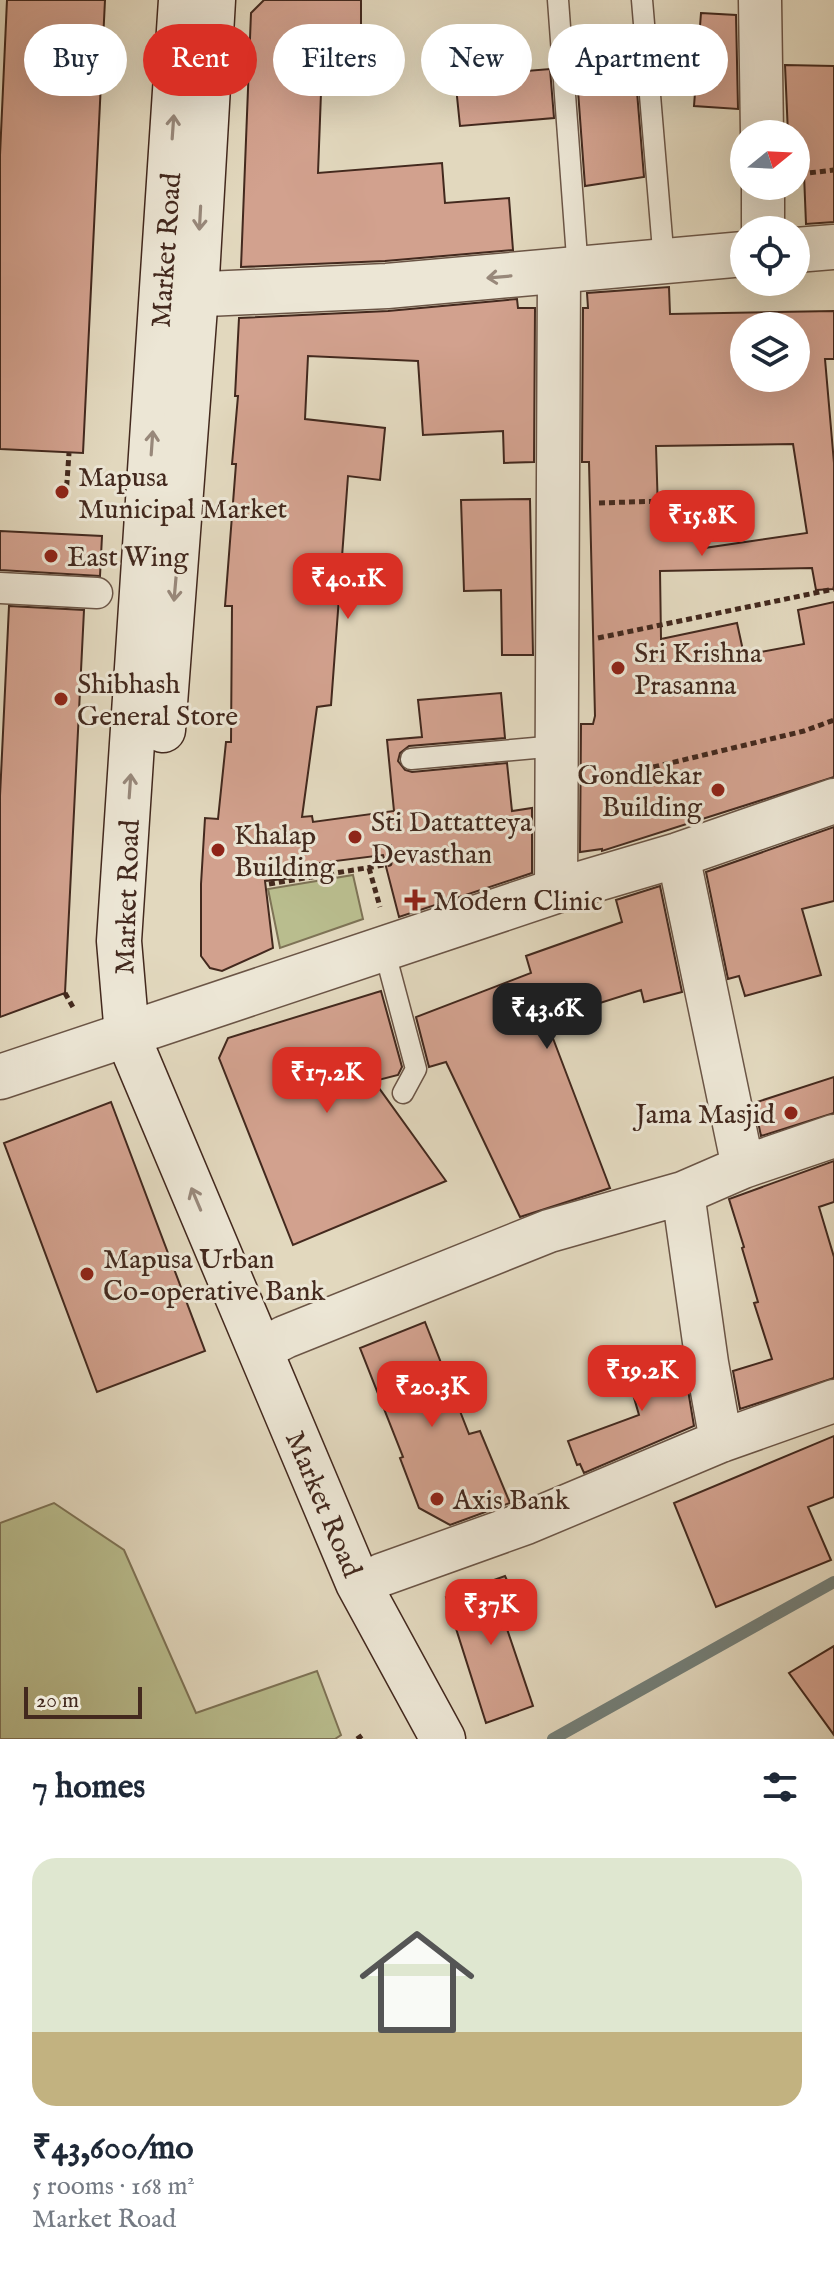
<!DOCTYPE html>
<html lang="en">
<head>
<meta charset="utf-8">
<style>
	body { margin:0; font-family:"IM FELL English",serif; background:#f2f2f3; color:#1f2937; height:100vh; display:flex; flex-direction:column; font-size:30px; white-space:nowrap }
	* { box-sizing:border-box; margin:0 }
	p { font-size:26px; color:#747a83 }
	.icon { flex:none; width:44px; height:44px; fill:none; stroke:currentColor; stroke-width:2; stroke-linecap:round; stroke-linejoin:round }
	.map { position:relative; height:1739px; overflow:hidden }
	.sheet { display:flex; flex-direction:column; background:#fff; flex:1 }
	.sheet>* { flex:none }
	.banner { position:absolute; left:24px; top:24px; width:786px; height:72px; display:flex; gap:16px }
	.needle { width:52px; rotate:72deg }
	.controls { position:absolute; left:730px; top:120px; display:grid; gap:16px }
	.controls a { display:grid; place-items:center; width:80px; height:80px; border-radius:50%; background:#fff; box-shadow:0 8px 32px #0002; font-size:40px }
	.scale { position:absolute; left:24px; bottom:20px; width:118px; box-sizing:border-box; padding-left:8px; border:4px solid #43291e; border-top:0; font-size:22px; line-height:28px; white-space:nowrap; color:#43291e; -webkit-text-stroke:6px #ece6d5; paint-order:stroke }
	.price { position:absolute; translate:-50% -68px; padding:0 18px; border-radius:16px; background:#d93025; color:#fff; font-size:26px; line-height:52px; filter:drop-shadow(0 2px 4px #0008) }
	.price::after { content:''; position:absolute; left:50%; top:48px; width:24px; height:18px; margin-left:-12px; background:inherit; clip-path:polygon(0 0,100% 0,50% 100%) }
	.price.active { background:#222; color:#fff }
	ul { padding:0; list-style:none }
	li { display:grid; align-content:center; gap:16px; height:424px; padding:0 32px }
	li+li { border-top:2px solid #e0e1e3 }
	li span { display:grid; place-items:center; height:248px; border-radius:24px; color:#555 }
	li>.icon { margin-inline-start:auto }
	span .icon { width:144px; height:144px; fill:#fffc; stroke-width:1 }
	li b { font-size:34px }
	h2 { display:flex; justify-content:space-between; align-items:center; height:96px; padding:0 32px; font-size:34px }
	.pill { padding:0 28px; border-radius:36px; background:#fff; box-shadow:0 8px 32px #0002; font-size:28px; line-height:72px }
	.pill.active { background:#d93025; color:#fff }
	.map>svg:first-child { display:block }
	.green { fill:#b9bd8e; stroke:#7e7356; stroke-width:2 }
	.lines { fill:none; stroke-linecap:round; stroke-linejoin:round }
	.stream { stroke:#747f78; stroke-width:12 }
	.building { fill:#d2a18e; stroke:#43291e; stroke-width:2; fill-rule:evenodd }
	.service-casing { stroke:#6b5546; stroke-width:23 }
	.pedestrian-casing { stroke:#6b5546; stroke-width:33 }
	.minor-casing { stroke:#6b5546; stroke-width:45 }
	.tertiary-casing { stroke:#6b5546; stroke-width:47 }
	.secondary-casing { stroke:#43291e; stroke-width:47 }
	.path { stroke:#43291e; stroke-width:5; stroke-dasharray:6 4; stroke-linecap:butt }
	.service { stroke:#ece6d5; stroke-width:20 }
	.pedestrian { stroke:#ece6d5; stroke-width:30 }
	.minor { stroke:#ece6d5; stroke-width:42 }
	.tertiary { stroke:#ece6d5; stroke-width:44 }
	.secondary { stroke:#ece6d5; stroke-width:44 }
	.oneway { stroke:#98887a }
	.poi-dot { fill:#8f2418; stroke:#ece6d5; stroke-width:3 }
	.labels { text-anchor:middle; stroke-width:6; stroke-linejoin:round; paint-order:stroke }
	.street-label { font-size:28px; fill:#43291e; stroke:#ece6d5 }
	.poi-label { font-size:28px; fill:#43291e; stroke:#ece6d5; text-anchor:start }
</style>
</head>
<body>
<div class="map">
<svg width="834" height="1739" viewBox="0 0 834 1739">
	<rect width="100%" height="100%" fill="#e2d8be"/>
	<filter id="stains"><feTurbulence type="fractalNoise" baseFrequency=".0025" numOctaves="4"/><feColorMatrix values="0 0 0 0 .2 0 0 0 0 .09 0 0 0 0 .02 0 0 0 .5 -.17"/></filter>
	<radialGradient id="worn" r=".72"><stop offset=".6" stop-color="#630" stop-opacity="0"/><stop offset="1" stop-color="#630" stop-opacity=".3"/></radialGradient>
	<path class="green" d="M 353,875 L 363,919 L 280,948 L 268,889 Z
		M 54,1503 L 124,1550 L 196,1713 L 317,1671 L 341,1735 L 335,1739 L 0,1739 L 0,1523 Z"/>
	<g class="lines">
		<path class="stream" d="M 553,1739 L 834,1582"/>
	</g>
	<path class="building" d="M 7,0 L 105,0 L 83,453 L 0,449 L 0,155 Z
		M 264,0 L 361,0 L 361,68 L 322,66 L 318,173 L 442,163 L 445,203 L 509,198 L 513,250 L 385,261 L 241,267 L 251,13 Z
		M 701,13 L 736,15 L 738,109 L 694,106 Z
		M 633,43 L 644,177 L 585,186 L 575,50 Z
		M 785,65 L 834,66 L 834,222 L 806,224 L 803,149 L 796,149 L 796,134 L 788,134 Z
		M 550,69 L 554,118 L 460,126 L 455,77 Z
		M 669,287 L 670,314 L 834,311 L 834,359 L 825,359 L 834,463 L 834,589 L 816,590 L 812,568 L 660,571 L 661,639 L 737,623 L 744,655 L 804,644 L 798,610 L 834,602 L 834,777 L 602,851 L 602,849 L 580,852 L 581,724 L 593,724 L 595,716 L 589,462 L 582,462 L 583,308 L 588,308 L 587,293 ZM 744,326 L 796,326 L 796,378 L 744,378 ZM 793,444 L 807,533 L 704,548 L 703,510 L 658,511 L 656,446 Z
		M 517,299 L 518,308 L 535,308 L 534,462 L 504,463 L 503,431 L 423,435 L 418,361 L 308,356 L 305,419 L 385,428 L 380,480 L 348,476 L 331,705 L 317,707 L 302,817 L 312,816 L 313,822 L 394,811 L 387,740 L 422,737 L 418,700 L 501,693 L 505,738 L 409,746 L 400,753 L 398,761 L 405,770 L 412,772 L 507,763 L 512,811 L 532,808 L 532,873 L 399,917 L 383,855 L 319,863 L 321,875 L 265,881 L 273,948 L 222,971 L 210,968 L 201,956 L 201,884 L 205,818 L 218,819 L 226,742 L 231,742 L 232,606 L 225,606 L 236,464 L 232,464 L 238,396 L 235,396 L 239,318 L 388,311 Z
		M 530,499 L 533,655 L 502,655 L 501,590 L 464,591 L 461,500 Z
		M 0,531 L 102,536 L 100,576 L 0,570 Z
		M 9,606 L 84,610 L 65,993 L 0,1017 L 0,796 Z
		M 834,827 L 834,901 L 802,909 L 821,975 L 745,996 L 739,976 L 728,979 L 706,872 Z
		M 660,886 L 682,992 L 644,1002 L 641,990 L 546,1020 L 610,1188 L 520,1217 L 446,1062 L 429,1067 L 416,1017 L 531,973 L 526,956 L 622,922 L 616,900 Z
		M 381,991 L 402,1067 L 398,1075 L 374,1081 L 446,1181 L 293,1245 L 219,1058 L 228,1038 Z
		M 834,1077 L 834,1113 L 761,1136 L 754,1103 Z
		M 111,1102 L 205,1351 L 97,1392 L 4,1143 Z
		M 834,1161 L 834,1202 L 819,1207 L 834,1257 L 834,1378 L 740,1409 L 733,1371 L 772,1359 L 754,1303 L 758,1302 L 742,1248 L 744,1247 L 729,1199 Z
		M 425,1322 L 469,1434 L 480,1431 L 510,1503 L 450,1525 L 419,1508 L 400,1458 L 403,1457 L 360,1348 Z
		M 681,1348 L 694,1426 L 584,1473 L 580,1464 L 577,1465 L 568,1441 L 639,1415 L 625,1367 Z
		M 834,1436 L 834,1497 L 808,1507 L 831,1560 L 716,1607 L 674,1503 Z
		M 505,1576 L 521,1611 L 504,1620 L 533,1706 L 486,1723 L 446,1597 Z
		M 834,1646 L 834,1735 L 789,1673 Z"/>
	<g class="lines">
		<defs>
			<path id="service" d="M 558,0 L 578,271
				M 642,0 L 664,262
				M 411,759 L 557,746
				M 384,949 L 416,1069 L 403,1093"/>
			<path id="pedestrian" d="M 0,588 L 97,593"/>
			<path id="minor" d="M 760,0 L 762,134
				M 763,186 L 763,230
				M 678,855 L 743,1167
				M 556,891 L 559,272
				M 683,1193 L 707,1363 L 721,1441
				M 260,1350 L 285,1337 L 549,1231 L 683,1193 L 743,1167 L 834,1136
				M 381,1575 L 526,1523 L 721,1441 L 834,1401"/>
			<path id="tertiary" d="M 796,250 L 834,247
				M 162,296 L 387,286 L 744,254
				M 0,1077 L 556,891 L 678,855 L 834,801"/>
			<g id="secondary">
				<path id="s1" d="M 181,0 L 119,941 L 127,1035 L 358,1583 L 443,1739"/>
				<path d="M 163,730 L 196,294 L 213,0"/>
			</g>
		</defs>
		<use href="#service" class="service-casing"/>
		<use href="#pedestrian" class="pedestrian-casing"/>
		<use href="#minor" class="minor-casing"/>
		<use href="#tertiary" class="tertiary-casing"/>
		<use href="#secondary" class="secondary-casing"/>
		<path class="path" d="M 800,174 L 834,170
			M 66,496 L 69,453
			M 599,503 L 724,499
			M 598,638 L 834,589
			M 595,781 L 804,731 L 834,720
			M 369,868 L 380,907
			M 269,884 L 390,864 L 389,844
			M 65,993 L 74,1009
			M 357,1739 L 364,1734"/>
		<use href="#service" class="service"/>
		<use href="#pedestrian" class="pedestrian"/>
		<use href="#minor" class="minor"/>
		<use href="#tertiary" class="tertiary"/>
		<use href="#secondary" class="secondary"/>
	</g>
	<defs><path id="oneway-shaft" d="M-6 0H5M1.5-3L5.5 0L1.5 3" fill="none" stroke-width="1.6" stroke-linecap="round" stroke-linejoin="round" transform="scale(2)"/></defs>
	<g class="oneway">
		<use href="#oneway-shaft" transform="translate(173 127) rotate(-86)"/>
		<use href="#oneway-shaft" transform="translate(200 218) rotate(93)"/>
		<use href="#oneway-shaft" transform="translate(499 277) rotate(175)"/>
		<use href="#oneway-shaft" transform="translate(152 443) rotate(-86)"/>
		<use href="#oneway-shaft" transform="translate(175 589) rotate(95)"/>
		<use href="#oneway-shaft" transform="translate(130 786) rotate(-86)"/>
		<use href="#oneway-shaft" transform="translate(196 1199) rotate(-113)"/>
	</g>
	<g class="poi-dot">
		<circle cx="62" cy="492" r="8"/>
		<circle cx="51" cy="556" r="8"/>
		<circle cx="618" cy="668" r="8"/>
		<circle cx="61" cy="699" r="8"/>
		<circle cx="718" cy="790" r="8"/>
		<circle cx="355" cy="837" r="8"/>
		<circle cx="218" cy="850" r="8"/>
		<path d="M411 888h8v8h8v8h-8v8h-8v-8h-8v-8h8z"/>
		<circle cx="791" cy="1113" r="8"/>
		<circle cx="87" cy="1274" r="8"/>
		<circle cx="437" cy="1499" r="8"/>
	</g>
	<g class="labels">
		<g class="street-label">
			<text transform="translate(165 250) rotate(-86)" y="10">Market Road</text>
			<text transform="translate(126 897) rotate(-88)" y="10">Market Road</text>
			<text dy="10" stroke="none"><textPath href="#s1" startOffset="1546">Market Road</textPath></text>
		</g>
		<g class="poi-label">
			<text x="78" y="486">Mapusa<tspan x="78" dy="32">Municipal Market</tspan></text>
			<text x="67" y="566">East Wing</text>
			<text x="634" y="662">Sri Krishna<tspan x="634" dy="32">Prasanna</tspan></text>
			<text x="77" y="693">Shibhash<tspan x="77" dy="32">General Store</tspan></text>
			<text x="702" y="784" text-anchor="end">Gondlekar<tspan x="702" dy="32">Building</tspan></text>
			<text x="371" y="831">Sti Dattatteya<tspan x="371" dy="32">Devasthan</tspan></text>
			<text x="234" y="844">Khalap<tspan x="234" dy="32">Building</tspan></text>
			<text x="433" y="910">Modern Clinic</text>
			<text x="775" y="1123" text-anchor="end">Jama Masjid</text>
			<text x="103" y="1268">Mapusa Urban<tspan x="103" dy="32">Co-operative Bank</tspan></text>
			<text x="453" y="1509">Axis Bank</text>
		</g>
	</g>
	<rect width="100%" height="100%" filter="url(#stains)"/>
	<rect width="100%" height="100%" fill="url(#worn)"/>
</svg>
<div class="controls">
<a><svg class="needle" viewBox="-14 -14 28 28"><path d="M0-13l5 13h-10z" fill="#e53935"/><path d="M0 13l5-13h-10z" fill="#747a83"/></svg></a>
<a><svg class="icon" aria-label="locate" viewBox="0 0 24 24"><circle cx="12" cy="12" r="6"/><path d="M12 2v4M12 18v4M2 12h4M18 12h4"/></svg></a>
<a><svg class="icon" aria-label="layers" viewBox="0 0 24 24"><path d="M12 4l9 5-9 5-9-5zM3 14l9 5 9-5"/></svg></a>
</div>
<div class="scale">20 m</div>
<b class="price" style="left:702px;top:558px">₹15.8K</b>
<b class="price" style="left:348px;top:621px">₹40.1K</b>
<b class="price active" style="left:547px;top:1051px">₹43.6K</b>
<b class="price" style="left:327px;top:1115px">₹17.2K</b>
<b class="price" style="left:642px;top:1413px">₹19.2K</b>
<b class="price" style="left:432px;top:1429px">₹20.3K</b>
<b class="price" style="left:491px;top:1647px">₹37K</b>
<div class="banner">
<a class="pill">Buy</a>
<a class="pill active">Rent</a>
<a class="pill">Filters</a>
<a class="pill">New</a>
<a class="pill">Apartment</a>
</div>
</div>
<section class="sheet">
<h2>7 homes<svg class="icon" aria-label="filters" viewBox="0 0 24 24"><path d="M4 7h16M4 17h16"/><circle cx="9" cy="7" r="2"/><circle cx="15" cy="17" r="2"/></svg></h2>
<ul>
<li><span style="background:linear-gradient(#dfe7d0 70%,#c2b280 0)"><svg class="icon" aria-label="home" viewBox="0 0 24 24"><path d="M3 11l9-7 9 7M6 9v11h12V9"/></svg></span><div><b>₹43,600/mo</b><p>5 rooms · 168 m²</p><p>Market Road</p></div></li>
</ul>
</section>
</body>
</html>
